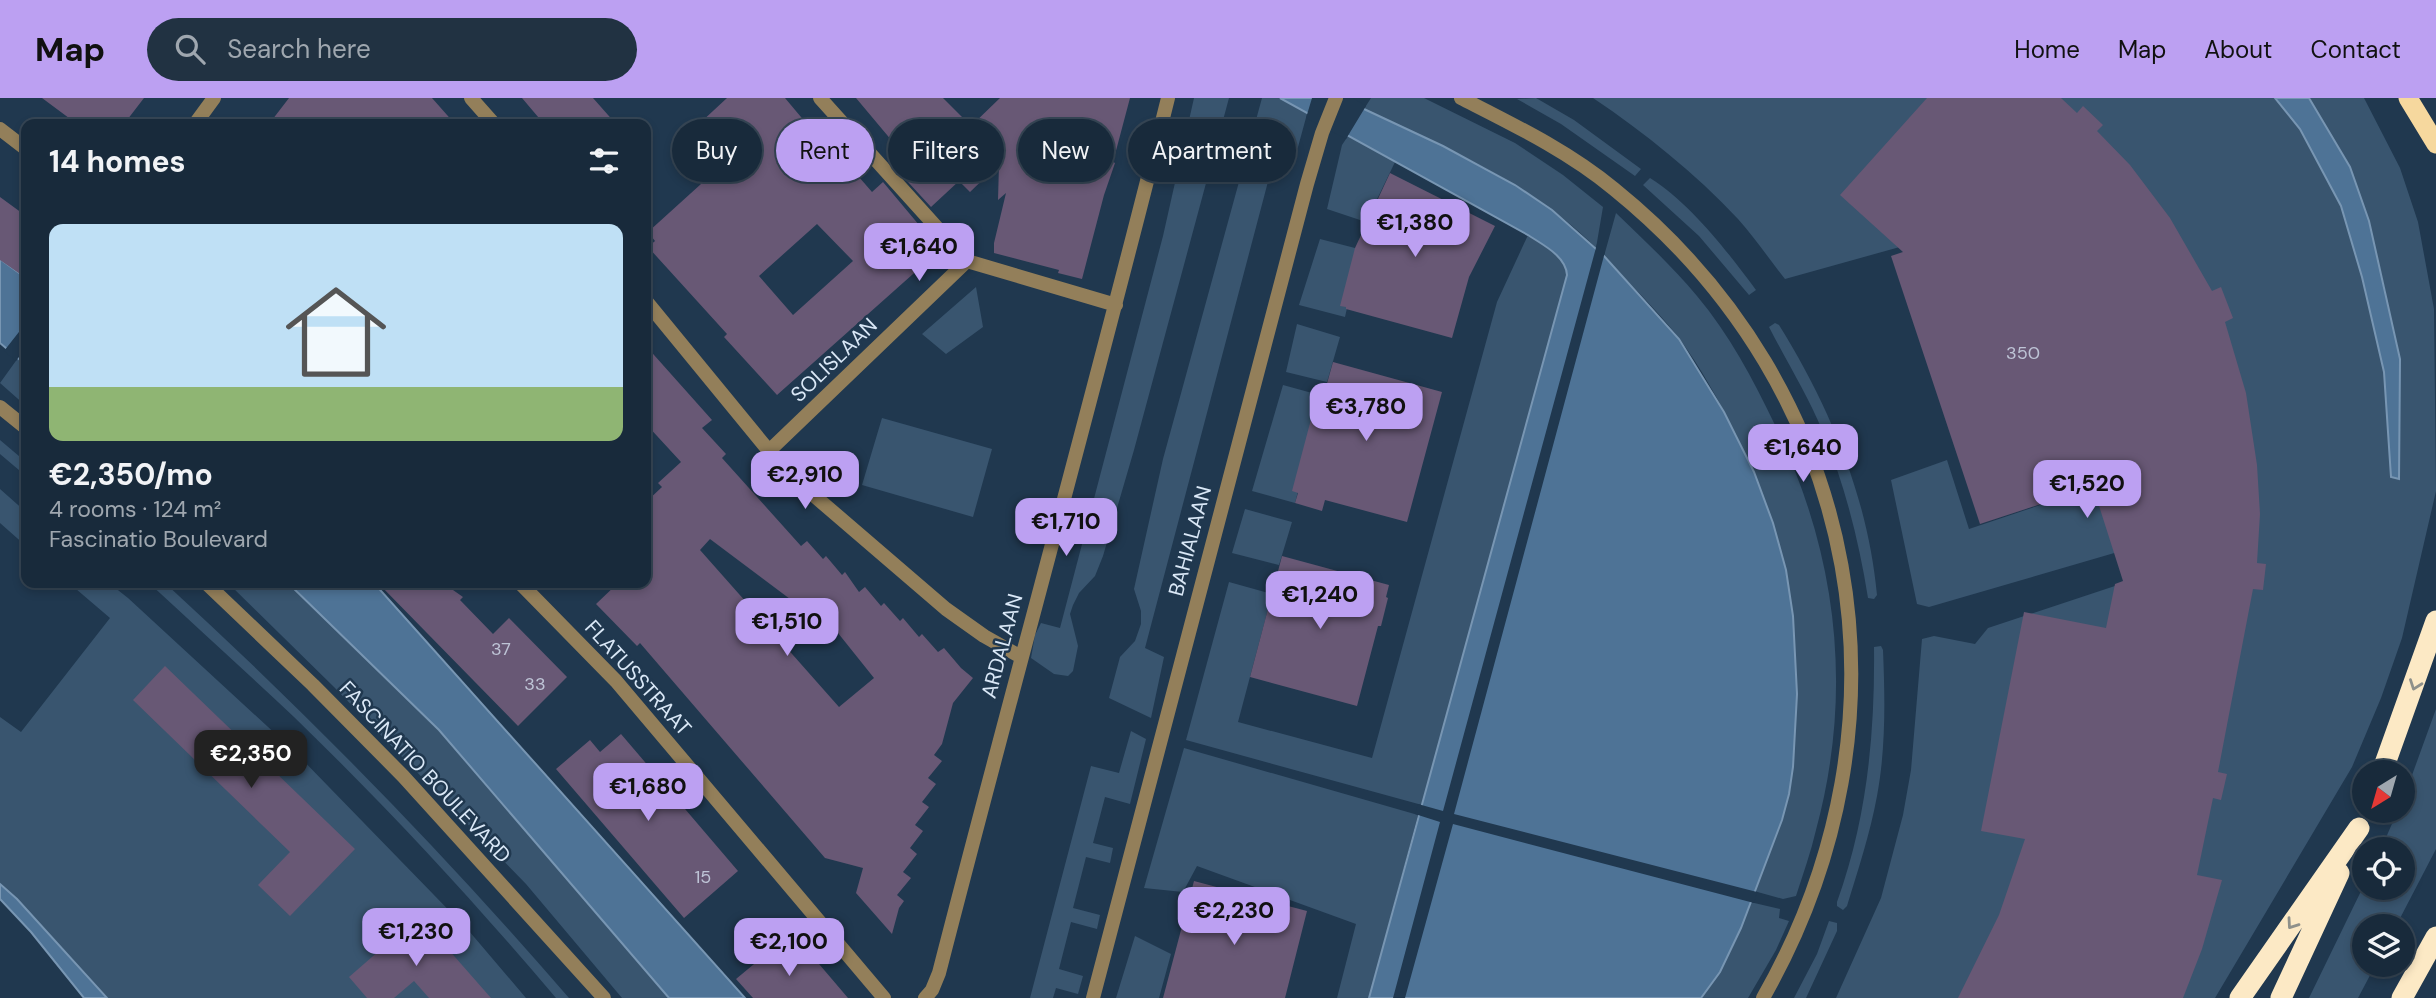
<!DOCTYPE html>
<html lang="en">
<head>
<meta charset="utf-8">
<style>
	body { margin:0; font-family:"DM Sans",sans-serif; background:#213242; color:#f1f3f6; height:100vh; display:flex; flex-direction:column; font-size:26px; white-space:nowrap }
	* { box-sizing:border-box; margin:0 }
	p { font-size:23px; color:#9fa7af }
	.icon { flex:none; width:38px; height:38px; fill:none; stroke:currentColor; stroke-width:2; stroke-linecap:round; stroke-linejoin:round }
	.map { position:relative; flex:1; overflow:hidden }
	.panel { position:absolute; left:21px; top:21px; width:630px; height:469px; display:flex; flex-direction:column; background:#182a3b; border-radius:14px; box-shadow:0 4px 10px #0003,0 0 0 2px #364655 }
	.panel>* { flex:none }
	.guide { position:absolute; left:672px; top:21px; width:665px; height:63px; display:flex; gap:14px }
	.needle { width:46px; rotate:217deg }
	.fabs { position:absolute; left:2352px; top:662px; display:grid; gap:14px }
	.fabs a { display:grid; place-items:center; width:63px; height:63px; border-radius:50%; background:#182a3b; box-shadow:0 4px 10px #0003,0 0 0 2px #364655; font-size:35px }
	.price { position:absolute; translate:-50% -60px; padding:0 16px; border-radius:14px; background:#bca0f2; color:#111; font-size:23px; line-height:46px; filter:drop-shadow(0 2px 4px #0008) }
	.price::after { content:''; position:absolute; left:50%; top:42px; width:21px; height:16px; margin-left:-10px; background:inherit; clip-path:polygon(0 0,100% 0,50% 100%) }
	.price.selected { background:#222; color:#fff }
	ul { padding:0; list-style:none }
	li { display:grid; align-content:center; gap:14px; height:371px; padding:0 28px }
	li+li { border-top:2px solid #364655 }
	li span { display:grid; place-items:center; height:217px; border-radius:14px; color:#555 }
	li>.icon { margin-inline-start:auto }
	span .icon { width:126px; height:126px; fill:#fffc; stroke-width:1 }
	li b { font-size:30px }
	h2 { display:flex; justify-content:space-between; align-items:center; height:84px; padding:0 28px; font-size:30px }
	.pill { padding:0 24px; border-radius:32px; background:#182a3b; box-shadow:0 4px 10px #0003,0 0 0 2px #364655; font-size:24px; line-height:63px }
	.pill.selected { background:#bca0f2; color:#111 }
	header { display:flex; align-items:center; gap:42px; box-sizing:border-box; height:98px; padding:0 35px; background:#bca0f2; color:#111 }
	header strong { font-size:33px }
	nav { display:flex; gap:38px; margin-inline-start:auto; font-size:24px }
	.search { width:490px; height:63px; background:#213242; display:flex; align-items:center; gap:18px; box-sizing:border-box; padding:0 24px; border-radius:38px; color:#9fa7af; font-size:26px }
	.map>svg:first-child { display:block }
	.green { fill:#39556f }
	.water { fill:#4e7396; stroke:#7896b3; stroke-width:2 }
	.pier { fill:#20384f }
	.building { fill:#685875; fill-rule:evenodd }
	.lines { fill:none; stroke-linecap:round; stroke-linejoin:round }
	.minor { stroke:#937f5a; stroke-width:14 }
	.tertiary { stroke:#937f5a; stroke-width:14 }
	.trunk { stroke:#f6d89e; stroke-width:19 }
	.motorway { stroke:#fce9c5; stroke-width:21 }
	.oneway { stroke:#8e908a }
	.labels { text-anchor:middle; stroke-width:5; stroke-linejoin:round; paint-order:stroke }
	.number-label { font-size:18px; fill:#bec4d6 }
	.street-label { font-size:21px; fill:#dae8f7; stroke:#20384f }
</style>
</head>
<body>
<header>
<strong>Map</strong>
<div class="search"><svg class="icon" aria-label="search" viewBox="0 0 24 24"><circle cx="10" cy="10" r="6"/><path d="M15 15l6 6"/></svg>Search here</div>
<nav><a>Home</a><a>Map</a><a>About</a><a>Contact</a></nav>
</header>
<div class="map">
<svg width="2436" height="900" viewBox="0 0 2436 900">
	<rect width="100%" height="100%" fill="#20384f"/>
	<path class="green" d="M 1194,0 L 1229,0 L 1134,352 L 1103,458 L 1095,478 L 1079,495 L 1073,507 L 1070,516 L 1078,548 L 1073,573 L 1068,578 L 1054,576 L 1031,560 L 1035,537 L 1041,525 L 1060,530 L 1163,138 Z
		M 1262,0 L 1280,0 L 1307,16 L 1295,60 L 1275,57 L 1145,550 L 1164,559 L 1151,620 L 1109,600 L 1120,559 L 1135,543 L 1141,526 L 1141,513 L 1134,491 L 1163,361 Z
		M 1371,0 L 1424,0 L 1515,45 L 1563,77 L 1603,109 L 1596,150 C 1532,85 1445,49 1364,11 Z
		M 1536,0 L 1574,22 L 1641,71 L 1635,78 L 1561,26 L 1517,1 Z
		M 1593,0 L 2275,0 L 2300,31 L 2341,108 L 2362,179 L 2384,274 L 2391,379 L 2399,380 L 2386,196 L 2369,123 L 2350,69 L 2309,0 L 2364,0 L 2400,70 L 2418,124 L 2434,211 L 2436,393 L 2402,540 L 2381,600 L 2352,669 L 2215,900 L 1836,900 L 1881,800 L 1903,717 L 1911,672 L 1922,541 L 1934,538 L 1975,546 L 1988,530 L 2136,481 L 2128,451 L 1929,509 L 1917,506 L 1891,382 L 1947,362 L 1969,431 L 2213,349 L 2133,84 L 1785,181 C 1769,161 1755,140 1738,121 C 1695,75 1645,35 1593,0 Z
		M 1348,38 L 1395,64 L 1366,124 L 1327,111 L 1342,47 Z
		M 1650,80 C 1690,105 1728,154 1756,192 L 1749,197 L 1699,138 L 1643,87 Z
		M 1616,115 C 1644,142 1672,168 1697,198 C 1729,236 1753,281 1774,325 C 1837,455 1854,591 1816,732 C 1811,754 1803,776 1796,798 L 1783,801 L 1754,793 C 1766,762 1780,731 1788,698 C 1796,668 1794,634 1795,603 C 1798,502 1780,427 1736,336 C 1719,303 1701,270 1679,240 C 1656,211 1629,185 1604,158 Z
		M 1528,137 C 1543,147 1566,157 1567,177 L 1422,707 L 1186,642 L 1229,484 L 1272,496 L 1238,624 L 1372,660 L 1497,204 Z
		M 1320,141 L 1355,150 L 1359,156 L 1345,219 L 1299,207 Z
		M 976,189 L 983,229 L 946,256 L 922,236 Z
		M 1775,225 L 1779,227 C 1830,309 1868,400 1877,497 L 1874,501 L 1868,500 C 1859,443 1845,388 1823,334 C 1808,298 1787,264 1769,229 Z
		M 1297,226 L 1340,239 L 1327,284 L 1286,274 Z
		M 18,260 L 26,267 L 26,308 L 0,285 Z
		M 1283,287 L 1323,298 L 1295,405 L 1252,393 Z
		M 882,320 L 992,351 L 973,419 L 862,387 Z
		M 0,342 L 26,364 L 26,378 L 0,356 Z
		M 0,391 L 26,414 L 26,448 L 0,425 Z
		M 1245,411 L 1292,424 L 1279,467 L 1232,455 Z
		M 69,485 L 109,485 L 128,500 L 293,652 L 469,833 L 526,900 L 107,900 L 17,801 L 0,786 L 0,619 L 21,634 L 110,520 Z
		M 149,485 L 165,485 C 308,616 443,754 569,900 L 556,900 C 473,802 386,708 294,619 C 246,574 198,530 149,485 Z
		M 228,485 L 288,485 L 439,632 L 669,900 L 622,900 L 526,786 L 334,589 Z
		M 1881,548 L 1883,552 C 1885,600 1886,650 1877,698 C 1870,736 1858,772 1847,808 L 1843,812 L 1837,808 L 1837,804 C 1867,721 1875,636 1874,549 Z
		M 2436,611 L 2436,751 L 2396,828 L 2364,828 L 2364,866 L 2376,866 L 2358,900 L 2309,900 L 2364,787 L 2364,789 L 2403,789 L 2403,751 L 2381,751 L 2398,712 L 2403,712 L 2403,702 Z
		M 1131,633 L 1146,641 L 1130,706 L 1105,699 L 1093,745 L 1113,750 L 1110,765 L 1086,759 L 1073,810 L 1100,817 L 1097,831 L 1071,824 L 1059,871 L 1083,878 L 1078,896 L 1056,890 L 1053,900 L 1030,900 L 1091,668 L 1119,675 Z
		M 1184,650 L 1418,717 L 1369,900 L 1337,900 L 1356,826 L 1197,768 L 1183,794 L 1144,790 Z
		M 1750,804 L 1780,811 L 1779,820 L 1789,823 L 1776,852 L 1748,900 L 1701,900 C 1724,872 1739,838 1750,804 Z
		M 1829,823 L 1837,825 L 1837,833 L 1806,900 L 1794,900 L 1817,856 Z
		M 1135,838 L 1171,856 L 1159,900 L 1116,900 Z"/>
	<path class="water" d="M 1280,0 L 1347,0 L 1364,11 L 1443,48 L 1515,87 L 1552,112 L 1604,158 L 1679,241 L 1724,314 L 1754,374 L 1773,425 L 1786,472 L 1793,518 L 1797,596 L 1793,669 L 1789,696 L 1782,722 L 1741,830 L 1720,874 L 1701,900 L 1369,900 L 1567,177 C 1566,158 1543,147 1528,137 Z
		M 2275,0 L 2309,0 L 2350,69 L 2369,123 L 2400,261 L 2399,381 L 2391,379 L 2384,274 L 2362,179 L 2341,108 L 2300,31 Z
		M 0,161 L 26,180 L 26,267 L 0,245 Z
		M 288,485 L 374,485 L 745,900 L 669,900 L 439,632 Z
		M 0,786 L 17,801 L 107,900 L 84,900 L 31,834 L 0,801 Z"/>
	<path class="pier" d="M 1312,0 L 1353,0 L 1366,8 L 1346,41 L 1306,20 Z
		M 1597,146 L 1605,154 L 1454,716 L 1757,794 L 1754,805 L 1453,726 L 1405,900 L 1393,900 L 1440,724 L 1415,716 L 1418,706 L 1443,713 Z
		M 26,225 L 26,249 L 16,263 L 4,253 Z"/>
	<path class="building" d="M 42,0 L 144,0 L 124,26 L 77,26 Z
		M 289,0 L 432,0 L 455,26 L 269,26 Z
		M 522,0 L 593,0 L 616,26 L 544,26 Z
		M 727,0 L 785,0 L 822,44 L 826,41 L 872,94 L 883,84 L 940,152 L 777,297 L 724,239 L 727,236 L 648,149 L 655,143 L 648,134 L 701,86 L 672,51 ZM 817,126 L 853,163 L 793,217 L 759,178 Z
		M 856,0 L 943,0 L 971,28 L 1000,0 L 1130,0 L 1113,64 L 1115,65 L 1104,97 L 1082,181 L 1058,175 L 1059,172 L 994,155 L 994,145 L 1006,95 L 998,102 L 999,66 L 970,94 L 959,83 L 931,109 L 897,72 L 908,62 Z
		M 1927,0 L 2061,0 L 2077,15 L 2083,8 L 2103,27 L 2097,33 L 2130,67 L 2170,120 L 2212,193 L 2221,189 L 2233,220 L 2225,224 L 2246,295 L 2257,367 L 2260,416 L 2257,465 L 2266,466 L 2263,492 L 2253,491 L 2218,674 L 2227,676 L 2221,702 L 2213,700 L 2197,777 L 2222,782 L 2202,851 L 2183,900 L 1958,900 L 1999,817 L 2025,741 L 1981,733 L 2024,514 L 2106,530 L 2115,486 L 2123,483 L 2093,389 L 1980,426 L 1891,158 L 1903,154 L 1840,97 Z
		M 1390,75 L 1495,128 L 1469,179 L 1452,240 L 1346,211 L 1346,209 L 1340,208 L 1355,150 Z
		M 0,99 L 26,118 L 26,180 L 0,162 Z
		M 646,248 L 712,322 L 702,330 L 726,356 L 722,360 L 801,448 L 807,443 L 823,461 L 826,458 L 842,477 L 845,474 L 859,494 L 865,489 L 881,508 L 884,505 L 900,523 L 903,520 L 919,539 L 922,536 L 938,554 L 944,550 L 961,570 L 973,580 L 953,605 L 942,646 L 934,657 L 942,663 L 928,680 L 936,686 L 922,704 L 929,709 L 915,727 L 923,733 L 910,750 L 917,756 L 903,774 L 911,780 L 897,797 L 904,803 L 899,810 L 892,836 L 856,795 L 863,770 L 825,760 L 640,545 L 637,548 L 596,506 L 618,485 L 646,485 L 646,404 L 662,389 L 658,385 L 681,364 L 646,326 ZM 710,441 L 806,513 L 814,505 L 874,580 L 839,609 L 700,452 Z
		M 1333,264 L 1442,294 L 1407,424 L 1325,402 L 1322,413 L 1295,405 L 1298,395 L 1292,393 L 1318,295 L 1320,295 L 1322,287 L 1326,289 Z
		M 1282,458 L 1389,487 L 1386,499 L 1388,500 L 1381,528 L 1378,528 L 1357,608 L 1250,579 Z
		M 378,485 L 443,485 L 463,499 L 460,502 L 493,536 L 509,520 L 567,579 L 518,628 Z
		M 165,568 L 355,751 L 290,818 L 258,787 L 290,754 L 133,602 Z
		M 621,636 L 738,773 L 684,820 L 556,671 L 590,642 L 600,654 Z
		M 1194,783 L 1307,813 L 1285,900 L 1163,900 Z
		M 419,818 L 491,900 L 429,900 L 414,883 L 394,900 L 367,900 L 349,879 Z
		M 802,846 L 848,900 L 753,900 L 736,881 L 771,852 L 781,864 Z"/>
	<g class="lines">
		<path class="minor" d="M 471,0 L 494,26
			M 820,0 L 967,163
			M 195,26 L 214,0
			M 0,31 L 26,51
			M 646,203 L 769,353 L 811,395 L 946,511 L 984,538 L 1021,559
			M 769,353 L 967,163 L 1116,207
			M 520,485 L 616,583 L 884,900
			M 925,900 L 932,892 L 939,875 C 1014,583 1095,293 1168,0
			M 1093,900 L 1307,86 L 1322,35 L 1336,0"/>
		<path class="tertiary" d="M 1461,0 C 1514,27 1568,53 1614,91 C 1864,293 1921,623 1763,900
			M 0,309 L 26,330
			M 206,485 L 313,587 L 403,678 L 604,900"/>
		<path class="trunk" d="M 2408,0 L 2436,46"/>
		<path class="motorway" d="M 2382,674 L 2436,523
			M 2240,900 L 2359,730
			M 2281,900 L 2339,775
			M 2402,900 L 2436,839"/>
	</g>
	<defs><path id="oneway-chevron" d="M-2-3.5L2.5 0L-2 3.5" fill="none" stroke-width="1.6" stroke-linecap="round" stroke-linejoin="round" transform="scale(1.75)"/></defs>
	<g class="oneway">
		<use href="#oneway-chevron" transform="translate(2415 587) rotate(110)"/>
		<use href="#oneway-chevron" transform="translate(2292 826) rotate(125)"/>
	</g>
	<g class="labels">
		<g class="number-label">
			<text x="2023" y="261">350</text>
			<text x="501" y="557">37</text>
			<text x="535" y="592">33</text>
			<text x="703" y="785">15</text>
		</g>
		<g class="street-label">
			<text transform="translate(834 262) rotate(-44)" y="7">SOLISLAAN</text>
			<text transform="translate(1190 443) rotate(-75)" y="7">BAHIALAAN</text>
			<text transform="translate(1002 548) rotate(-75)" y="7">ARDALAAN</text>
			<text transform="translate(638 580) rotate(48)" y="7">FLATUSSTRAAT</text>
			<text transform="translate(425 674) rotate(47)" y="7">FASCINATIO BOULEVARD</text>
		</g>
	</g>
</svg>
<div class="fabs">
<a><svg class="needle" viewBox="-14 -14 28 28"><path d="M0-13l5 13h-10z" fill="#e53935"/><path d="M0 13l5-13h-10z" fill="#9fa7af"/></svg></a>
<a><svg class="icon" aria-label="locate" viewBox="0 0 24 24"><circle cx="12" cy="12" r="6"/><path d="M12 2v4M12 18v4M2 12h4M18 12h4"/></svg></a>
<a><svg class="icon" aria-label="layers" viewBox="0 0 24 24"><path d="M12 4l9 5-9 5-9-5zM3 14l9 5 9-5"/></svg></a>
</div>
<b class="price" style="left:1415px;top:161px">€1,380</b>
<b class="price" style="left:919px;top:185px">€1,640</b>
<b class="price" style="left:1366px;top:345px">€3,780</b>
<b class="price" style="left:1803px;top:386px">€1,640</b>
<b class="price" style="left:805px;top:413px">€2,910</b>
<b class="price" style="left:2087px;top:422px">€1,520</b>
<b class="price" style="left:1066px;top:460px">€1,710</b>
<b class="price" style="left:1320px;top:533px">€1,240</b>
<b class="price" style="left:787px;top:560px">€1,510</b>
<b class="price selected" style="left:251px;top:692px">€2,350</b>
<b class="price" style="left:648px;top:725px">€1,680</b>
<b class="price" style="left:1234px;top:849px">€2,230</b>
<b class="price" style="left:416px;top:870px">€1,230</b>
<b class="price" style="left:789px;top:880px">€2,100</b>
<div class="guide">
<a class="pill">Buy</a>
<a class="pill selected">Rent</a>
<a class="pill">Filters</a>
<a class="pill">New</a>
<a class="pill">Apartment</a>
</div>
<section class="panel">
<h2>14 homes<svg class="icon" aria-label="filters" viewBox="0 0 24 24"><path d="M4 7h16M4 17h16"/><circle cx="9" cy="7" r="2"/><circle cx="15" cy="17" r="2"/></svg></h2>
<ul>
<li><span style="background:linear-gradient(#bfe0f5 75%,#8fb573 0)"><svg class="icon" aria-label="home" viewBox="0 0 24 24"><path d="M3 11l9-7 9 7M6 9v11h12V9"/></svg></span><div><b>€2,350/mo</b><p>4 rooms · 124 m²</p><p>Fascinatio Boulevard</p></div></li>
</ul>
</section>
</div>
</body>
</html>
